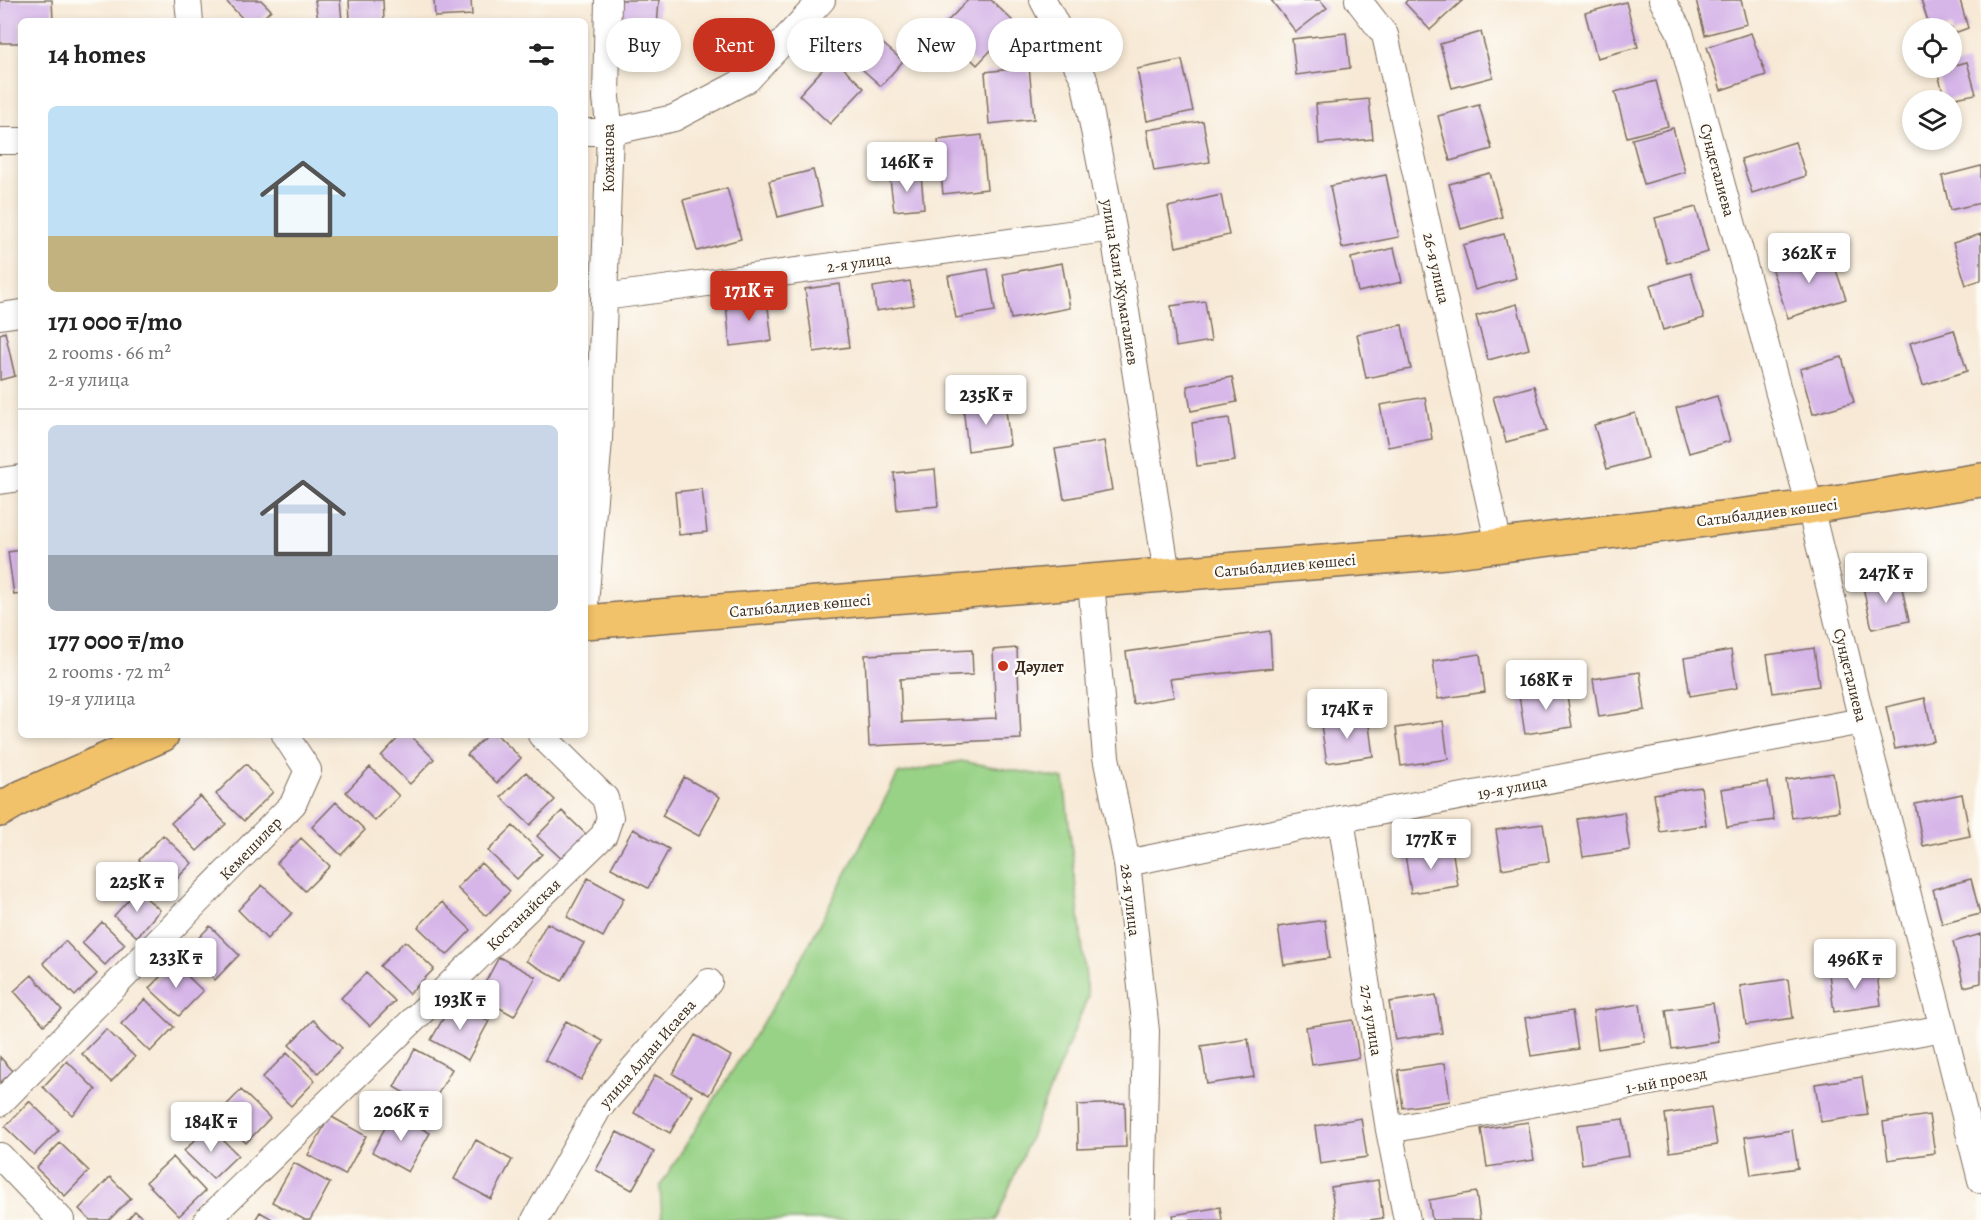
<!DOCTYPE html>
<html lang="en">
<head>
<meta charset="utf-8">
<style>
	body { margin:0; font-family:Alegreya,serif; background:#f2f2f2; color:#222; height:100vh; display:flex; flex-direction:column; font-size:22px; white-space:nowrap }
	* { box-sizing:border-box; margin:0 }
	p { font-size:20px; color:#767676 }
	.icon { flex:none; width:33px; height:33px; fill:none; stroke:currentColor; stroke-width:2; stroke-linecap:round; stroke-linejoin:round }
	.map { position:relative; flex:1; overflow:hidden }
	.panel { position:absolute; left:18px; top:18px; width:570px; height:720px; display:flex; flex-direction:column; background:#fff; border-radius:9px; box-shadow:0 3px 9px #0003 }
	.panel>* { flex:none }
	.hud { position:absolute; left:606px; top:18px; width:570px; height:54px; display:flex; gap:12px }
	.fabs { position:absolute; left:1902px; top:18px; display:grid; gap:12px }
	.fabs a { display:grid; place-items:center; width:60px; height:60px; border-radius:50%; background:#fff; box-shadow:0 3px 9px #0003; font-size:30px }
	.price { position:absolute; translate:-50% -51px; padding:0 14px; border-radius:6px; background:#fff; color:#222; font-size:20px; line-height:39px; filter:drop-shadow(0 2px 3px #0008) }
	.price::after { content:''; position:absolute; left:50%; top:36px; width:18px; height:14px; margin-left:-9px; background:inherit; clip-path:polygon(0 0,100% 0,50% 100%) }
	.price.on { background:#c8321e; color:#fff }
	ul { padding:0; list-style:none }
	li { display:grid; align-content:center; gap:12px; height:318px; padding:0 30px }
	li+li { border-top:2px solid #e0e0e0 }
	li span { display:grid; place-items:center; height:186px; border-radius:9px; color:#555 }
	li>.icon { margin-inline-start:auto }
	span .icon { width:108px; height:108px; fill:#fffc; stroke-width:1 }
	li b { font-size:26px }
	h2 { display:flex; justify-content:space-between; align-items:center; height:72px; padding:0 30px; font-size:26px }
	.chip { padding:0 21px; border-radius:27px; background:#fff; box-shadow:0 3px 9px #0003; font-size:21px; line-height:54px }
	.chip.on { background:#c8321e; color:#fff }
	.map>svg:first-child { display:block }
	.green { fill:#98d286; stroke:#6a7e52; stroke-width:1.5 }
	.building { fill:#d6b5e8 }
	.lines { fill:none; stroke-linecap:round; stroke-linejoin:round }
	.minor-casing { stroke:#7d6d5e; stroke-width:28 }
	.major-casing { stroke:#7d6d5e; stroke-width:36 }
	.minor { stroke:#fff; stroke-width:26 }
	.major { stroke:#f2c26a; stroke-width:33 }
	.poi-dot { fill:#c8321e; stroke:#fdfcf7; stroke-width:2 }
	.labels { text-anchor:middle; stroke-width:5; stroke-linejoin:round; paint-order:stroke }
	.street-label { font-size:16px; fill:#3b2a1e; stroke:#fdfcf7 }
	.poi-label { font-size:16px; font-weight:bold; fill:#3b2a1e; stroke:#fdfcf7; text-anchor:start }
</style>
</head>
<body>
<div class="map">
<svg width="1981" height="1220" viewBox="0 0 1981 1220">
	<rect width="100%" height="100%" fill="#fdfcf7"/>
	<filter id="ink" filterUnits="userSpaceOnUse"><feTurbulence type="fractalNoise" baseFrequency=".0167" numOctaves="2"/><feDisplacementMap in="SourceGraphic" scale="12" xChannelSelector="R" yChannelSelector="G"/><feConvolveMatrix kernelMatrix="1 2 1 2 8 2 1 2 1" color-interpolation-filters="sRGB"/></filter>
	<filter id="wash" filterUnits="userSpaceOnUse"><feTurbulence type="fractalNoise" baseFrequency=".008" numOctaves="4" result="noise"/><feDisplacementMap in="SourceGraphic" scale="24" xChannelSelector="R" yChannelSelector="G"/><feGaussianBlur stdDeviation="1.35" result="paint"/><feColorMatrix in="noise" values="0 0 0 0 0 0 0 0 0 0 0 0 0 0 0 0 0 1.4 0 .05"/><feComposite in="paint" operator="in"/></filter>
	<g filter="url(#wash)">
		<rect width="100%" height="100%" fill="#f7e9d5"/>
		<path class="green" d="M 961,761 L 1064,779 L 1088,997 L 996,1220 L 662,1220 L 660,1186 L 795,971 L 898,774 Z"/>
		<g id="blocks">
			<path class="building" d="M 0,0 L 52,0 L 53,21 L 21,21 L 21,43 L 0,43 Z
				M 225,0 L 261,0 L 271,10 L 260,21 L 245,21 Z
				M 315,0 L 340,0 L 342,21 L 318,21 Z
				M 349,0 L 383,0 L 384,21 L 350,21 Z
				M 434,0 L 471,0 L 472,15 L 435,17 Z
				M 621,0 L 659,0 L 657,27 L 619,25 Z
				M 968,0 L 991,0 L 1016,24 L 977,65 L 940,29 Z
				M 1271,0 L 1320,0 L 1327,8 L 1296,32 Z
				M 1407,0 L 1463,0 L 1430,30 L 1405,3 Z
				M 1696,0 L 1741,0 L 1747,24 L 1705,35 Z
				M 1921,0 L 1960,0 L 1968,28 L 1952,34 L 1952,28 L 1930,28 Z
				M 1626,2 L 1638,47 L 1597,58 L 1585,13 Z
				M 866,29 L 903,61 L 881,86 L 845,54 Z
				M 1481,32 L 1493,77 L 1452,88 L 1440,44 Z
				M 1346,33 L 1350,68 L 1296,75 L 1292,39 Z
				M 1751,33 L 1766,75 L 1721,90 L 1707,47 Z
				M 833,58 L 864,88 L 830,124 L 799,95 Z
				M 1182,60 L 1193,111 L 1147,121 L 1137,69 Z
				M 1967,62 L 1976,94 L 1945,100 L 1937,70 Z
				M 1029,67 L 1034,119 L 989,124 L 985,72 Z
				M 1656,81 L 1668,126 L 1627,137 L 1615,92 Z
				M 1369,99 L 1373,139 L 1319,144 L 1316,104 Z
				M 1479,105 L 1492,149 L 1450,161 L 1438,116 Z
				M 1203,121 L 1210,162 L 1154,171 L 1147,130 Z
				M 1673,128 L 1685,172 L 1644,184 L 1632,139 Z
				M 982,135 L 987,189 L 943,194 L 938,140 Z
				M 1795,142 L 1806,176 L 1752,193 L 1741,159 Z
				M 1981,166 L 1981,203 L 1950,210 L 1942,176 Z
				M 813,170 L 822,206 L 778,217 L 769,181 Z
				M 1490,173 L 1502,217 L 1461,229 L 1449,184 Z
				M 921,175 L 924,208 L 894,211 L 890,179 Z
				M 1386,175 L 1399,237 L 1342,248 L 1330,186 Z
				M 727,188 L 741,239 L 697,251 L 683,200 Z
				M 1221,195 L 1229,235 L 1176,247 L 1168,207 Z
				M 1696,207 L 1708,252 L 1667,263 L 1655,218 Z
				M 1504,234 L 1516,278 L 1475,290 L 1463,245 Z
				M 1981,234 L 1981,280 L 1966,285 L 1953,243 Z
				M 1394,248 L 1402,282 L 1358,292 L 1351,258 Z
				M 1829,250 L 1846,299 L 1788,318 L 1772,270 Z
				M 1062,263 L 1070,308 L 1011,319 L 1003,274 Z
				M 988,269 L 995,311 L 956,318 L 948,276 Z
				M 1691,273 L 1704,318 L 1663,330 L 1650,285 Z
				M 910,281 L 914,305 L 876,311 L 873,287 Z
				M 840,284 L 849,347 L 814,352 L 805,289 Z
				M 767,299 L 772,341 L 730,346 L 726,303 Z
				M 1205,301 L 1211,341 L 1176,347 L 1171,306 Z
				M 1517,304 L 1529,349 L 1488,360 L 1476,316 Z
				M 1402,325 L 1411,369 L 1366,378 L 1357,334 Z
				M 1954,330 L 1967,371 L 1923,385 L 1910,343 Z
				M 5,332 L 15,376 L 0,380 L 0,334 Z
				M 1842,357 L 1854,402 L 1813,414 L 1800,369 Z
				M 1232,377 L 1237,402 L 1191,411 L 1187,386 Z
				M 1534,386 L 1547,431 L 1506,442 L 1493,397 Z
				M 1717,396 L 1730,441 L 1689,453 L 1676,408 Z
				M 1425,397 L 1432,439 L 1388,447 L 1380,405 Z
				M 1005,401 L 1010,445 L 968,451 L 963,406 Z
				M 1635,413 L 1648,458 L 1607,469 L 1594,425 Z
				M 1229,418 L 1235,461 L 1197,466 L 1192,423 Z
				M 1104,441 L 1112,490 L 1064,499 L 1055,449 Z
				M 935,469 L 938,506 L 897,510 L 894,473 Z
				M 702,489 L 707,532 L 679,535 L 675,492 Z
				M 21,550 L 21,594 L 14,595 L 8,552 Z
				M 1900,579 L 1909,621 L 1872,629 L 1863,587 Z
				M 1270,631 L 1272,668 L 1170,679 L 1174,697 L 1133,704 L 1126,652 Z
				M 1017,648 L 1021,739 L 869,746 L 865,655 L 972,650 L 973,675 L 900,679 L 902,722 L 996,718 L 993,650 Z
				M 1814,648 L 1819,686 L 1773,693 L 1767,655 Z
				M 1731,650 L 1737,688 L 1690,696 L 1684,658 Z
				M 1480,654 L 1485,692 L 1438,699 L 1433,661 Z
				M 1640,672 L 1645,710 L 1599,717 L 1593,679 Z
				M 1566,689 L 1572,727 L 1525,734 L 1519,696 Z
				M 1925,698 L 1934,741 L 1895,749 L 1886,707 Z
				M 1368,718 L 1373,756 L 1327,763 L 1321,725 Z
				M 1443,721 L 1448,759 L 1401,766 L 1396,728 Z
				M 401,735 L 410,735 L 434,759 L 410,784 L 381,756 Z
				M 487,735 L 497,735 L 521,758 L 497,783 L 467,755 Z
				M 246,764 L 273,792 L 244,821 L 216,794 Z
				M 370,767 L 399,796 L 375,821 L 346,792 Z
				M 526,772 L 555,800 L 530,825 L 501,797 Z
				M 1833,773 L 1839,811 L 1792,818 L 1786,780 Z
				M 684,777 L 720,797 L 699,836 L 662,816 Z
				M 1768,782 L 1774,820 L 1727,827 L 1721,789 Z
				M 1701,787 L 1706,825 L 1660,832 L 1654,794 Z
				M 1962,794 L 1970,836 L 1923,846 L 1915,804 Z
				M 200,796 L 226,824 L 197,851 L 171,823 Z
				M 336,802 L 365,830 L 341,855 L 312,827 Z
				M 562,811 L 591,839 L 567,864 L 537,836 Z
				M 1624,812 L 1630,850 L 1583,857 L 1577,819 Z
				M 1543,824 L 1549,861 L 1502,869 L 1496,830 Z
				M 513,826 L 542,854 L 517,879 L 488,851 Z
				M 633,829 L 669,849 L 648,888 L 611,868 Z
				M 163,835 L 192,863 L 168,888 L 139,860 Z
				M 301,838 L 330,866 L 305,891 L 277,863 Z
				M 1452,848 L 1458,886 L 1411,893 L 1405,854 Z
				M 481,863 L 510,891 L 486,916 L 457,888 Z
				M 588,878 L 624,898 L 603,937 L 567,917 Z
				M 1971,879 L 1980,914 L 1942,924 L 1933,889 Z
				M 262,885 L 292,913 L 267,939 L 238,910 Z
				M 137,890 L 160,910 L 137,937 L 114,916 Z
				M 442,902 L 471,930 L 447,955 L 418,927 Z
				M 1325,920 L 1330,958 L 1284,965 L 1278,927 Z
				M 102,922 L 125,944 L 105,965 L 82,943 Z
				M 547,923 L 584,943 L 562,981 L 526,961 Z
				M 210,926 L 239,955 L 215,980 L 186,951 Z
				M 1981,934 L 1981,983 L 1964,987 L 1953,942 Z
				M 65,941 L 97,974 L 75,996 L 43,963 Z
				M 405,941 L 434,969 L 409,994 L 380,966 Z
				M 499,957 L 536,977 L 514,1016 L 478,996 Z
				M 174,963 L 203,991 L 179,1016 L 149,988 Z
				M 1876,967 L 1881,1005 L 1834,1012 L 1829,974 Z
				M 366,973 L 395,1001 L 370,1026 L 341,998 Z
				M 32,975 L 62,1010 L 44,1025 L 14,991 Z
				M 1788,979 L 1793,1018 L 1746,1025 L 1740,986 Z
				M 1436,995 L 1442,1033 L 1395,1040 L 1389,1002 Z
				M 145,999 L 174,1027 L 150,1052 L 121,1024 Z
				M 453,1001 L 489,1021 L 468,1060 L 431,1040 Z
				M 1713,1003 L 1719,1042 L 1672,1049 L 1666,1010 Z
				M 1640,1004 L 1645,1042 L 1598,1049 L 1593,1011 Z
				M 1572,1011 L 1578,1049 L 1531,1056 L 1525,1018 Z
				M 313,1020 L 342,1048 L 318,1073 L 289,1045 Z
				M 1353,1020 L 1359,1058 L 1312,1065 L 1306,1027 Z
				M 566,1021 L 603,1041 L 581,1080 L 545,1060 Z
				M 106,1029 L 135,1057 L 111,1082 L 82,1054 Z
				M 695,1035 L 731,1056 L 709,1095 L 673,1074 Z
				M 1248,1039 L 1254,1077 L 1207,1084 L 1201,1046 Z
				M 415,1049 L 452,1069 L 430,1108 L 394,1087 Z
				M 287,1053 L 315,1081 L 291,1106 L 262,1078 Z
				M 0,1057 L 13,1071 L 0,1083 Z
				M 67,1061 L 96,1090 L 72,1115 L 43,1087 Z
				M 1445,1063 L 1450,1101 L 1403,1108 L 1398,1070 Z
				M 655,1075 L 692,1095 L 670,1133 L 634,1113 Z
				M 1862,1077 L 1868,1115 L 1821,1122 L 1815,1084 Z
				M 241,1090 L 270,1118 L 246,1143 L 217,1115 Z
				M 29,1101 L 59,1130 L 34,1155 L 5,1127 Z
				M 1125,1103 L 1126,1147 L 1078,1149 L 1077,1105 Z
				M 1711,1107 L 1717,1145 L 1670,1152 L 1665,1114 Z
				M 393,1113 L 430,1133 L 408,1172 L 372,1152 Z
				M 1929,1115 L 1935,1153 L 1888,1160 L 1883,1122 Z
				M 330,1116 L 366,1136 L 345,1175 L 308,1155 Z
				M 1361,1118 L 1367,1157 L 1320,1164 L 1315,1126 Z
				M 1623,1119 L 1629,1156 L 1582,1164 L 1577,1125 Z
				M 1528,1122 L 1534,1160 L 1487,1167 L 1481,1129 Z
				M 209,1126 L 238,1155 L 213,1179 L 184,1151 Z
				M 1792,1130 L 1798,1168 L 1751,1175 L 1745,1137 Z
				M 617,1132 L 654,1152 L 632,1190 L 596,1170 Z
				M 476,1140 L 512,1160 L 491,1199 L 454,1179 Z
				M 60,1143 L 89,1171 L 65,1196 L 36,1168 Z
				M 173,1157 L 205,1191 L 179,1216 L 146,1182 Z
				M 294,1163 L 330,1183 L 310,1220 L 305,1220 L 272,1202 Z
				M 110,1177 L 131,1198 L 109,1220 L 90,1220 L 79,1209 Z
				M 1378,1180 L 1383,1218 L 1369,1220 L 1336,1220 L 1331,1187 Z
				M 1476,1192 L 1480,1220 L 1432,1220 L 1429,1200 Z
				M 1220,1207 L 1222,1220 L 1174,1220 L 1173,1215 Z
				M 135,1211 L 145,1220 L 127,1220 Z
				M 260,1212 L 274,1220 L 255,1220 Z"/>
		</g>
	</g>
	<g filter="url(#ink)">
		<use href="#blocks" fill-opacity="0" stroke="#7d6d5e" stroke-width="1.5"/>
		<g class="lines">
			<defs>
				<path id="minor" d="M 188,0 L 190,21
					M 1043,0 L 1084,79 L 1113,228 L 1167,574
					M 1358,0 L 1385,35 L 1499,545
					M 1662,0 L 1680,32 L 1810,507 L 1862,721 L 1943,1028 L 1981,1180
					M 585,132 L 610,132 L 674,118 L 748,79 L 822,0
					M 0,141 L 21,141
					M 604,297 L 1113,228
					M 0,316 L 21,313
					M 0,481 L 21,478
					M 1091,581 L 1106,757 L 1127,863 L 1146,1031 L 1142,1220
					M 585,604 L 599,440 L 610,132 L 606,98 L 608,0
					M 1341,819 L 1389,1130 L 1407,1220
					M 1127,863 L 1341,819 L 1862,721
					M 0,1103 L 293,804 L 308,770 L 285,735
					M 1389,1130 L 1943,1028
					M 0,1156 L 61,1220
					M 207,1220 L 604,835 L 610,817 L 605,798 L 541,735
					M 535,1220 L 598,1109 L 709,982"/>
				<path id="major" d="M 585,622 L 1446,552 L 1810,507 L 1981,480
					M 0,810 L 22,797 L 162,735"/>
			</defs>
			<use href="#minor" class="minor-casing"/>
			<use href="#major" class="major-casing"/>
			<use href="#minor" class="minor"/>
			<use href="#major" class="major"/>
		</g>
	</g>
	<circle class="poi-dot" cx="1003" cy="666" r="6"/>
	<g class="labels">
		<g class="street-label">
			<text transform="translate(608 158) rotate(-90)" y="6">Кожанова</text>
			<text transform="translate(1718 170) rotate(75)" y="6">Сундеталиева</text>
			<text transform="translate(859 262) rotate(-8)" y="6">2-я улица</text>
			<text transform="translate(1437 268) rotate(77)" y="6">26-я улица</text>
			<text transform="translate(1121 282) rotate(81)" y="6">улица Кали Жумагалиев</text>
			<text transform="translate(1767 512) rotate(-7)" y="6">Сатыбалдиев көшесі</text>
			<text transform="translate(1285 565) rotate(-5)" y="6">Сатыбалдиев көшесі</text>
			<text transform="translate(800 605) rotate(-5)" y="6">Сатыбалдиев көшесі</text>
			<text transform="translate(1851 675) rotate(76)" y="6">Сундеталиева</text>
			<text transform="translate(1512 787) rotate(-11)" y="6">19-я улица</text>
			<text transform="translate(250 848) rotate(-46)" y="6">Кемешилер</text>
			<text transform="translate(1131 900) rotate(83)" y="6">28-я улица</text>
			<text transform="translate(523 914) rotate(-44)" y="6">Костанайская</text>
			<text transform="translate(1372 1020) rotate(81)" y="6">27-я улица</text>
			<text transform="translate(647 1053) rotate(-49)" y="6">улица Алдан Исаева</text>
			<text transform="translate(1666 1080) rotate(-11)" y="6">1-ый проезд</text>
		</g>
		<g class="poi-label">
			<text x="1015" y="672">Дәулет</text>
		</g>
	</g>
</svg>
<div class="fabs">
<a><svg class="icon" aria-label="locate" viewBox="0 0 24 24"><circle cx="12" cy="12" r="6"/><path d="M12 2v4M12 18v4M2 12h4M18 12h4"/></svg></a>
<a><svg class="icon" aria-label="layers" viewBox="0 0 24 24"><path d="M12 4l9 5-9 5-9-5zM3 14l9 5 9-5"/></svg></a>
</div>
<b class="price" style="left:907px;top:193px">146K ₸</b>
<b class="price" style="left:1809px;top:284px">362K ₸</b>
<b class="price on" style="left:749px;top:322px">171K ₸</b>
<b class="price" style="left:986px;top:426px">235K ₸</b>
<b class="price" style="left:1886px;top:604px">247K ₸</b>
<b class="price" style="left:1546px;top:711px">168K ₸</b>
<b class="price" style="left:1347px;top:740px">174K ₸</b>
<b class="price" style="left:1431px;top:870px">177K ₸</b>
<b class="price" style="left:137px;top:913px">225K ₸</b>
<b class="price" style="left:176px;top:989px">233K ₸</b>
<b class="price" style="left:1855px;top:990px">496K ₸</b>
<b class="price" style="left:460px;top:1031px">193K ₸</b>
<b class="price" style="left:401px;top:1142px">206K ₸</b>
<b class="price" style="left:211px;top:1153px">184K ₸</b>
<div class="hud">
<a class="chip">Buy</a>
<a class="chip on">Rent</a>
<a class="chip">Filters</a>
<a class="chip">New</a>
<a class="chip">Apartment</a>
</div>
<section class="panel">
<h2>14 homes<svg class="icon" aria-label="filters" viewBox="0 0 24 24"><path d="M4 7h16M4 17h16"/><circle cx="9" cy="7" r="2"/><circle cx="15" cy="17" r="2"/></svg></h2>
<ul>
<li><span style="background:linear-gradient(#bfe0f5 70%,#c2b280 0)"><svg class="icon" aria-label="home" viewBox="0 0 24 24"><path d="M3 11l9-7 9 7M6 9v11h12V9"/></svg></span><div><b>171 000 ₸/mo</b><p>2 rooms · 66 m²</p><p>2-я улица</p></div></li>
<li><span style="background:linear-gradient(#c9d6e8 70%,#9aa5b1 0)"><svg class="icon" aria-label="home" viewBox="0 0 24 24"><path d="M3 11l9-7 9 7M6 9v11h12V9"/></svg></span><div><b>177 000 ₸/mo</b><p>2 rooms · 72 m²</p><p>19-я улица</p></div></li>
</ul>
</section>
</div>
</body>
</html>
